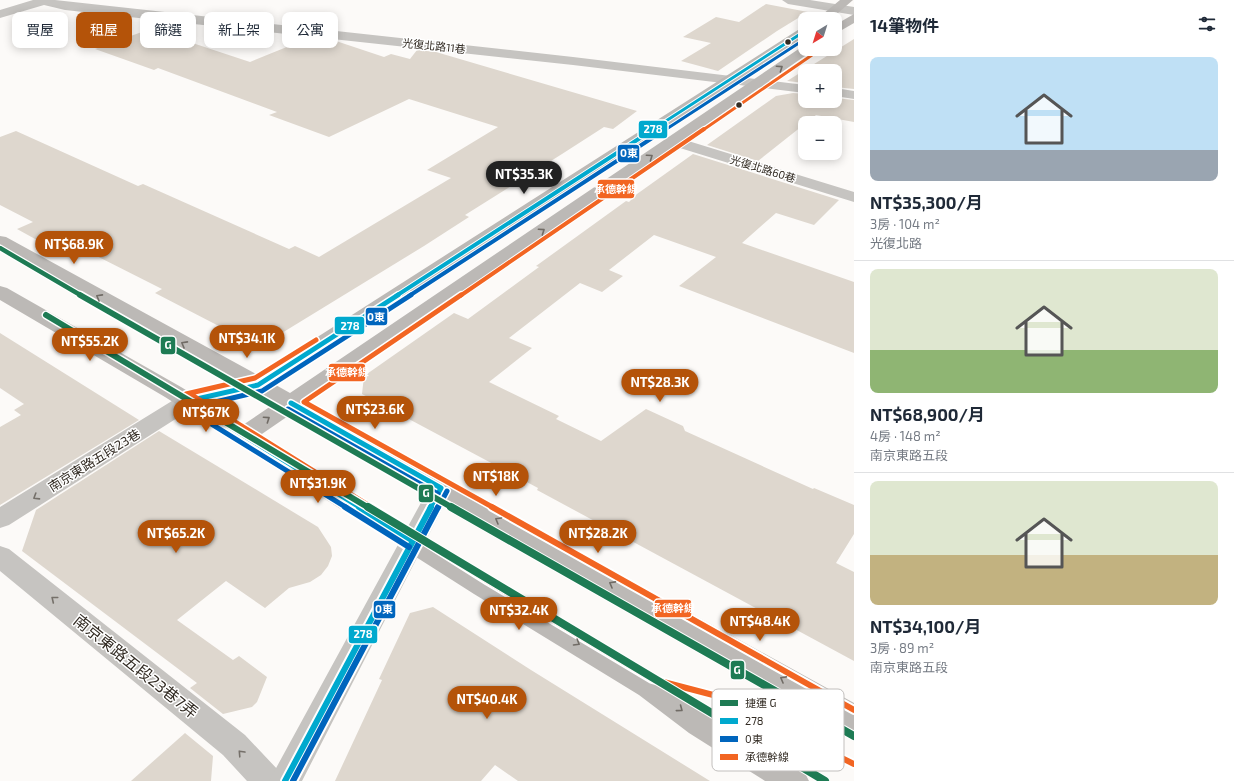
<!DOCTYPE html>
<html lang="zh-TW">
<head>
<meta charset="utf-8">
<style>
	body { margin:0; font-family:"Exo 2","Noto Sans TC",sans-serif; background:#f2f2f3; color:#1f2937; height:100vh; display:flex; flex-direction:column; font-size:15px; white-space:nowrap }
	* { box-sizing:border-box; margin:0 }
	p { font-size:13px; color:#747a83 }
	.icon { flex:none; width:22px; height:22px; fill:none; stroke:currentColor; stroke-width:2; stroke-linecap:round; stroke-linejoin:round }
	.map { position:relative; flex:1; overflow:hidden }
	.sheet { display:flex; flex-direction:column; background:#fff; width:380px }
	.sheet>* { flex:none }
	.banner { position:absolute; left:12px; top:12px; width:380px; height:36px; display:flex; gap:8px }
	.needle { width:26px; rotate:218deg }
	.buttons { position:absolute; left:798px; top:12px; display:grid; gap:8px }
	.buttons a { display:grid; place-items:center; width:44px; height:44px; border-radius:8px; background:#fff; box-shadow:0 2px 10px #0003; font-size:20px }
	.price { position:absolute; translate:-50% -34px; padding:0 9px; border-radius:14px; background:#b45309; color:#fff; font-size:13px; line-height:26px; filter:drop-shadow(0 1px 2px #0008) }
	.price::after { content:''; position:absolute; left:50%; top:24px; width:12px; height:9px; margin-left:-6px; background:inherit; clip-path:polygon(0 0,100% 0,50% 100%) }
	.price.on { background:#222; color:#fff }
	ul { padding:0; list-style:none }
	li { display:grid; align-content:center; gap:8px; height:212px; padding:0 16px }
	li+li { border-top:1px solid #e0e1e3 }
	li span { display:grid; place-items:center; height:124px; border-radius:8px; color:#555 }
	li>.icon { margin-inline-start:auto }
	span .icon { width:72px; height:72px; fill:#fffc; stroke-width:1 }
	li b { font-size:17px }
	h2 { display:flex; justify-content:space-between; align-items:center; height:48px; padding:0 16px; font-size:17px }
	.tag { padding:0 14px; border-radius:8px; background:#fff; box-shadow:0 2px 10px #0003; font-size:14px; line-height:36px }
	.tag.on { background:#b45309; color:#fff }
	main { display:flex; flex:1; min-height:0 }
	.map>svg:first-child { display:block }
	.building { fill:#ded7ce }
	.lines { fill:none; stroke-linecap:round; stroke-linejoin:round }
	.minor { fill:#c6c4c1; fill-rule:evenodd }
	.tertiary { fill:#c6c4c1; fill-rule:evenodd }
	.secondary { fill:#bcb9b6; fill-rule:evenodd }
	.bus-1-far3-casing { stroke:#fff; stroke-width:5 }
	.bus-1-far2-casing { stroke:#fff; stroke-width:6 }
	.bus-1-far1-casing { stroke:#fff; stroke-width:8 }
	.bus-1-casing { stroke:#fff; stroke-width:10 }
	.bus-2-far3-casing { stroke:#fff; stroke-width:5 }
	.bus-2-far2-casing { stroke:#fff; stroke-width:6 }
	.bus-2-far1-casing { stroke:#fff; stroke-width:8 }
	.bus-2-casing { stroke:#fff; stroke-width:10 }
	.bus-3-far3-casing { stroke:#fff; stroke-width:5 }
	.bus-3-far2-casing { stroke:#fff; stroke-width:6 }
	.bus-3-far1-casing { stroke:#fff; stroke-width:8 }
	.bus-3-casing { stroke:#fff; stroke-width:10 }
	.bus-1-far3 { stroke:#00a9ce; stroke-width:3 }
	.bus-1-far2 { stroke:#00a9ce; stroke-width:4 }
	.bus-1-far1 { stroke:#00a9ce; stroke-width:5 }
	.bus-1 { stroke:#00a9ce; stroke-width:6 }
	.bus-2-far3 { stroke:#0065bd; stroke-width:3 }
	.bus-2-far2 { stroke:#0065bd; stroke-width:4 }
	.bus-2-far1 { stroke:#0065bd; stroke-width:5 }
	.bus-2 { stroke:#0065bd; stroke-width:6 }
	.bus-3-far3 { stroke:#f26522; stroke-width:3 }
	.bus-3-far2 { stroke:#f26522; stroke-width:4 }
	.bus-3-far1 { stroke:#f26522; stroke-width:5 }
	.bus-3 { stroke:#f26522; stroke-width:6 }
	.metro-1-far2-casing { stroke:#fff; stroke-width:7 }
	.metro-1-far1-casing { stroke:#fff; stroke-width:9 }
	.metro-1-casing { stroke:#fff; stroke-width:10 }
	.metro-1-far2 { stroke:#1e7b54; stroke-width:4.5 }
	.metro-1-far1 { stroke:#1e7b54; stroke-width:6 }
	.metro-1 { stroke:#1e7b54; stroke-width:8 }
	.oneway { stroke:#706b65 }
	.oneway2 { stroke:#75706a }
	.bus-dot { fill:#322b23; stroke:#fff; stroke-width:1.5 }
	.labels { text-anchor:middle; stroke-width:3; stroke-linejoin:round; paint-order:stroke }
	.far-street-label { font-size:11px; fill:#322b23; stroke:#fff }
	.street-label { font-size:13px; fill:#322b23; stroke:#fff }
	.near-street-label { font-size:16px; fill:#322b23; stroke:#fff }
	.key { fill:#fff; stroke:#c2bfbd; stroke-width:1 }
	.key-label { font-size:11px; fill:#322b23 }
	.line-badge { stroke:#fff; stroke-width:1.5 }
	.badge-label { font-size:11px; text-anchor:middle; font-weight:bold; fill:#fff }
</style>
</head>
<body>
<main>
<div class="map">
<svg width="854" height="781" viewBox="0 0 854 781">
	<rect width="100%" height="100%" fill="#fcfaf8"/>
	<path class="building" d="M 766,4 L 808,12 L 777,31 L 718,71 L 681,61 L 711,43 L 683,37 L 716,17 L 739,22 Z
		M 150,29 L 250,62 L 309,38 L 333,40 L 384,57 L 391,54 L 410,59 L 417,50 L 436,52 L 637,111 L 613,129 L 604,127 L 562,154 L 465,215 L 469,217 L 424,246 L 277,336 L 242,338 L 155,293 L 162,289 L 61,238 L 46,245 L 17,229 L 33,222 L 0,205 L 0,137 L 16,131 L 138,186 L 143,184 L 289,249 L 295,246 L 319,257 L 451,178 L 427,170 L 498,127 L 409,99 L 329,137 L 269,115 L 277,112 L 158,68 L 154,70 L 95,49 Z
		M 854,39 L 854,89 L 835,87 L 835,71 L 805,71 L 805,83 L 787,81 Z
		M 793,93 L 805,94 L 805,101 L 835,101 L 835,98 L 854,100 L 854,122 L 816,115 L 758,161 L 707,145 L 776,96 Z
		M 693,154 L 839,200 L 814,225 L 776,213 L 742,243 L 854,282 L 854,353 L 679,286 L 716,257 L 654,235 L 609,270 L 623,276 L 602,292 L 580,283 L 509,338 L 532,348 L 489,382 L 559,416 L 556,419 L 601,441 L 646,409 L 683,426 L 685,431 L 813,489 L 814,488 L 854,505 L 854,534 L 836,563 L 854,572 L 854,661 L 537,490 L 538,488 L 362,394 L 364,376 L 454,313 L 468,319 L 539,267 L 536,266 L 626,201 L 629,202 L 637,194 Z
		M 0,333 L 139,420 L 0,505 L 0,427 L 21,415 L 14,410 L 24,404 L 0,388 Z
		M 159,431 L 318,527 L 331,547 L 332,556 L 328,566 L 321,575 L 310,582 L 289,588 L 265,608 L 226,581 L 177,620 L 233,660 L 239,656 L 267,677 L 257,702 L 252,707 L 223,714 L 190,688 L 197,683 L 22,551 L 36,510 Z
		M 433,607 L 531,670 L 710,781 L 518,781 L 495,765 L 481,781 L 335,781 L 382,680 L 379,679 L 410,613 Z
		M 185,733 L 213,756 L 211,781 L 131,781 Z"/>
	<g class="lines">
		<path class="minor" d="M 33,0 L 55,0 L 573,57 L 805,85 L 805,93 L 573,65 L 65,10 L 44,5 L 0,18 L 0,10 Z
			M 835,88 L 854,91 L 854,99 L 835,96 Z
			M 672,136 L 854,192 L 854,202 L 667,144 L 664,141 L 667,138 Z
			M 188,394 L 196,396 L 199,401 L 196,406 L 9,525 L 0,528 L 0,507 L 180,396 Z
			M 0,546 L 9,549 L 245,735 L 279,771 L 284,781 L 247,781 L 223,755 L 0,571 Z"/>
		<path class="tertiary" d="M 782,0 L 810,0 L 854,7 L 854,15 L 788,4 Z
			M 258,378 L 266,380 L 269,385 L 266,390 L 188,408 L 180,406 L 177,401 L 180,396 Z
			M 441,480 L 450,482 L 453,488 L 302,781 L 269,781 L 429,488 L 432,482 Z"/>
		<path class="secondary" d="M 840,0 L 853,0 L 831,19 L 817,19 Z
			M 854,14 L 854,23 L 835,34 L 835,25 Z
			M 805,27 L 805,37 L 274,384 L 290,393 L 803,46 L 805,46 L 805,49 L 815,49 L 307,402 L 854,703 L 854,731 L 843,727 L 291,414 L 259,436 L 494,580 L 659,677 L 711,715 L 804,771 L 809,781 L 765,781 L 689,733 L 639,695 L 474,594 L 165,397 L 0,300 L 0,286 L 7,288 L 181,387 L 243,425 L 274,404 L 0,248 L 0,236 L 6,237 L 258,375 L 801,28 Z"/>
		<defs>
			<path id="bus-1-far3" d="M 652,130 L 805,31"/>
			<path id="bus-1-far2" d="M 396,296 L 654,129"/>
			<path id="bus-1-far1" d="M 188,401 L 258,385 L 398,295
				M 188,401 L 361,508
				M 291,403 L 441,488
				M 430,508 L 441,488"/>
			<path id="bus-1" d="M 359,507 L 413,541
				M 285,781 L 431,507"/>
			<path id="bus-2-far3" d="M 665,130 L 805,39"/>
			<path id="bus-2-far2" d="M 409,296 L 666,129"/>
			<path id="bus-2-far1" d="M 184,407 L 347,508
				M 190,408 L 262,391 L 411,295
				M 288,409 L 438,494
				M 438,508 L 447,491"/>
			<path id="bus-2" d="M 345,507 L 409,547
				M 293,781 L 438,507"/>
			<path id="bus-3-far3" d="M 703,130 L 812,55"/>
			<path id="bus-3-far2" d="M 460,296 L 704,129"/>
			<path id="bus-3-far1" d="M 461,295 L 304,402 L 494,508
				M 186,394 L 255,378 L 316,340
				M 192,395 L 373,508"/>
			<path id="bus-3" d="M 371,507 L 488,581 L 652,679 L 717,696 L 854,764
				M 492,507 L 854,710"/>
		</defs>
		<use href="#bus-1-far3" class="bus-1-far3-casing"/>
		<use href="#bus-1-far2" class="bus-1-far2-casing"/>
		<use href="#bus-1-far1" class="bus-1-far1-casing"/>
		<use href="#bus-1" class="bus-1-casing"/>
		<use href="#bus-2-far3" class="bus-2-far3-casing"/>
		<use href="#bus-2-far2" class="bus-2-far2-casing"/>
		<use href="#bus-2-far1" class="bus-2-far1-casing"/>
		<use href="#bus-2" class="bus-2-casing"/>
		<use href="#bus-3-far3" class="bus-3-far3-casing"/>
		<use href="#bus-3-far2" class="bus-3-far2-casing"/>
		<use href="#bus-3-far1" class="bus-3-far1-casing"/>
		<use href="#bus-3" class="bus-3-casing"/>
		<use href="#bus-1-far3" class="bus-1-far3"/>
		<use href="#bus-1-far2" class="bus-1-far2"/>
		<use href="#bus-1-far1" class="bus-1-far1"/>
		<use href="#bus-1" class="bus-1"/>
		<use href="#bus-2-far3" class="bus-2-far3"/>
		<use href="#bus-2-far2" class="bus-2-far2"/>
		<use href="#bus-2-far1" class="bus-2-far1"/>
		<use href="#bus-2" class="bus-2"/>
		<use href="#bus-3-far3" class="bus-3-far3"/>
		<use href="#bus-3-far2" class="bus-3-far2"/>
		<use href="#bus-3-far1" class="bus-3-far1"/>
		<use href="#bus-3" class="bus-3"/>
		<defs>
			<path id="metro-1-far2" d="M 0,248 L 82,296"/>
			<path id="metro-1-far1" d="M 80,295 L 453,508
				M 46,315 L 369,508"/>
			<path id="metro-1" d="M 368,507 L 825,781
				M 451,507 L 854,736"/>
		</defs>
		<use href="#metro-1-far2" class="metro-1-far2-casing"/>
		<use href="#metro-1-far1" class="metro-1-far1-casing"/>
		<use href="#metro-1" class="metro-1-casing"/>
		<use href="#metro-1-far2" class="metro-1-far2"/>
		<use href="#metro-1-far1" class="metro-1-far1"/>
		<use href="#metro-1" class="metro-1"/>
	</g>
	<defs><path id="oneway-chevron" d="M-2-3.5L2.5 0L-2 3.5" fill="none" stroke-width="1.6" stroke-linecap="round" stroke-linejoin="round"/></defs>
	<g class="oneway">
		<use href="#oneway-chevron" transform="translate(780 68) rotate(-34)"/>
		<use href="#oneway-chevron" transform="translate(650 157) rotate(-35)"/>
		<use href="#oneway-chevron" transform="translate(542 231) rotate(-34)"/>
		<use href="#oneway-chevron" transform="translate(99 297) rotate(-151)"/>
		<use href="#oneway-chevron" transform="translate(184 344) rotate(-151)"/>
		<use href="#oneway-chevron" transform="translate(267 419) rotate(-34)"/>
		<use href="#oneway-chevron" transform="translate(498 520) rotate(-150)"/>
		<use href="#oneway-chevron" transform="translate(612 584) rotate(-151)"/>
		<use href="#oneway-chevron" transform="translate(577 643) rotate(31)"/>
		<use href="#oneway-chevron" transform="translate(783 679) rotate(-151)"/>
		<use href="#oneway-chevron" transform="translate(680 709) rotate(37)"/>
	</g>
	<g class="oneway2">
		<use href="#oneway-chevron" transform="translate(36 497) rotate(148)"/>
		<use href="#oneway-chevron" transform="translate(54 599) rotate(-141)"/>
		<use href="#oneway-chevron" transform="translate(241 753) rotate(-133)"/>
	</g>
	<g class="bus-dot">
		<circle cx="788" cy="42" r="3.5"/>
		<circle cx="739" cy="105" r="3.5"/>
	</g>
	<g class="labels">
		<g class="far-street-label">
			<text transform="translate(434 46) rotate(6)" y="4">光復北路11巷</text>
			<text transform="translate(763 169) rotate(17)" y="4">光復北路60巷</text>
		</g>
		<g class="street-label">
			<text transform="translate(94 460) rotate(-32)" y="5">南京東路五段23巷</text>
		</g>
		<g class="near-street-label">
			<text transform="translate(136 666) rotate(39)" y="6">南京東路五段23巷7弄</text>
		</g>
	</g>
	<rect x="712" y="689" width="132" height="82" rx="6" class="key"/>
	<rect x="720" y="700" width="18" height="6" fill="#1e7b54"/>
	<rect x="720" y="718" width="18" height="6" fill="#00a9ce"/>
	<rect x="720" y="736" width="18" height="6" fill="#0065bd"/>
	<rect x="720" y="754" width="18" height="6" fill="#f26522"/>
	<g class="key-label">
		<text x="745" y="707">捷運 G</text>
		<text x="745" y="725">278</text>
		<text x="745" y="743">0東</text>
		<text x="745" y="761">承德幹線</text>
	</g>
	<g class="line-badge">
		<rect x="638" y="120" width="30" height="19" rx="4" fill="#00a9ce"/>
		<rect x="617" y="144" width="23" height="19" rx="4" fill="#0065bd"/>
		<rect x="597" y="179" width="38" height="20" rx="4" fill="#f26522"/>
		<rect x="365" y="307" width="23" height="19" rx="4" fill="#0065bd"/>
		<rect x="334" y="316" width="31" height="19" rx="4" fill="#00a9ce"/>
		<rect x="160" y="336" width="16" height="19" rx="4" fill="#1e7b54"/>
		<rect x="328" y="363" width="38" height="19" rx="4" fill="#f26522"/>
		<rect x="418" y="484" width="16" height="19" rx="4" fill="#1e7b54"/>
		<rect x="654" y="599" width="38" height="19" rx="4" fill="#f26522"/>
		<rect x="373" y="600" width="23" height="19" rx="4" fill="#0065bd"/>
		<rect x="348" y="625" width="30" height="19" rx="4" fill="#00a9ce"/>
		<rect x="730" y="660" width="15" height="20" rx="4" fill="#1e7b54"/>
	</g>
	<g class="badge-label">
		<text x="653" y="133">278</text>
		<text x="629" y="157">0東</text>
		<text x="616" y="193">承德幹線</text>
		<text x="376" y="321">0東</text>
		<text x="350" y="330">278</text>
		<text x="168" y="349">G</text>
		<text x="347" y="376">承德幹線</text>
		<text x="426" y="497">G</text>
		<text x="673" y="612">承德幹線</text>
		<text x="384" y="613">0東</text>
		<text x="363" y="638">278</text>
		<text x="737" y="674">G</text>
	</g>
</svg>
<div class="buttons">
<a><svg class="needle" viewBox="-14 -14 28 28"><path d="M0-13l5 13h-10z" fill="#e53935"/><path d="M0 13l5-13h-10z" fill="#747a83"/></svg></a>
<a>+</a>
<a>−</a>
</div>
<b class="price on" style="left:524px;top:195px">NT$35.3K</b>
<b class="price" style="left:74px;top:265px">NT$68.9K</b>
<b class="price" style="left:247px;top:359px">NT$34.1K</b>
<b class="price" style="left:90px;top:362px">NT$55.2K</b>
<b class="price" style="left:660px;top:403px">NT$28.3K</b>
<b class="price" style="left:375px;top:430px">NT$23.6K</b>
<b class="price" style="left:206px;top:433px">NT$67K</b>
<b class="price" style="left:496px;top:497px">NT$18K</b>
<b class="price" style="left:318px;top:504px">NT$31.9K</b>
<b class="price" style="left:176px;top:554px">NT$65.2K</b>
<b class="price" style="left:598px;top:554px">NT$28.2K</b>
<b class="price" style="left:519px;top:631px">NT$32.4K</b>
<b class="price" style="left:760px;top:642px">NT$48.4K</b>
<b class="price" style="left:487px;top:720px">NT$40.4K</b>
<div class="banner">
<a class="tag">買屋</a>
<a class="tag on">租屋</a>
<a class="tag">篩選</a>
<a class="tag">新上架</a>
<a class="tag">公寓</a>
</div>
</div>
<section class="sheet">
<h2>14筆物件<svg class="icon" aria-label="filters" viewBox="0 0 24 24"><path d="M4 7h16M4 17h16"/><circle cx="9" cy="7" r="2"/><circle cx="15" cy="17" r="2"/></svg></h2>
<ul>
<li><span style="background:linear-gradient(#bfe0f5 75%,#9aa5b1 0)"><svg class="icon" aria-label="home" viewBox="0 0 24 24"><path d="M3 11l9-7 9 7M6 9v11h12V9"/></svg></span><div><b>NT$35,300/月</b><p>3房 · 104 m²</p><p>光復北路</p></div></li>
<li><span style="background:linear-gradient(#dfe7d0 65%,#8fb573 0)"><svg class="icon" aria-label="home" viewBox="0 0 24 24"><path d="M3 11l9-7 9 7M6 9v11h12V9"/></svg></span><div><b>NT$68,900/月</b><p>4房 · 148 m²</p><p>南京東路五段</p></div></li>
<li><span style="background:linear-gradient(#dfe7d0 60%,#c2b280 0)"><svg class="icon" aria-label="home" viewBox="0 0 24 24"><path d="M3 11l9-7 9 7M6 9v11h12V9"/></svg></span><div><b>NT$34,100/月</b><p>3房 · 89 m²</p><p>南京東路五段</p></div></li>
</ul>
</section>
</main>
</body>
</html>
